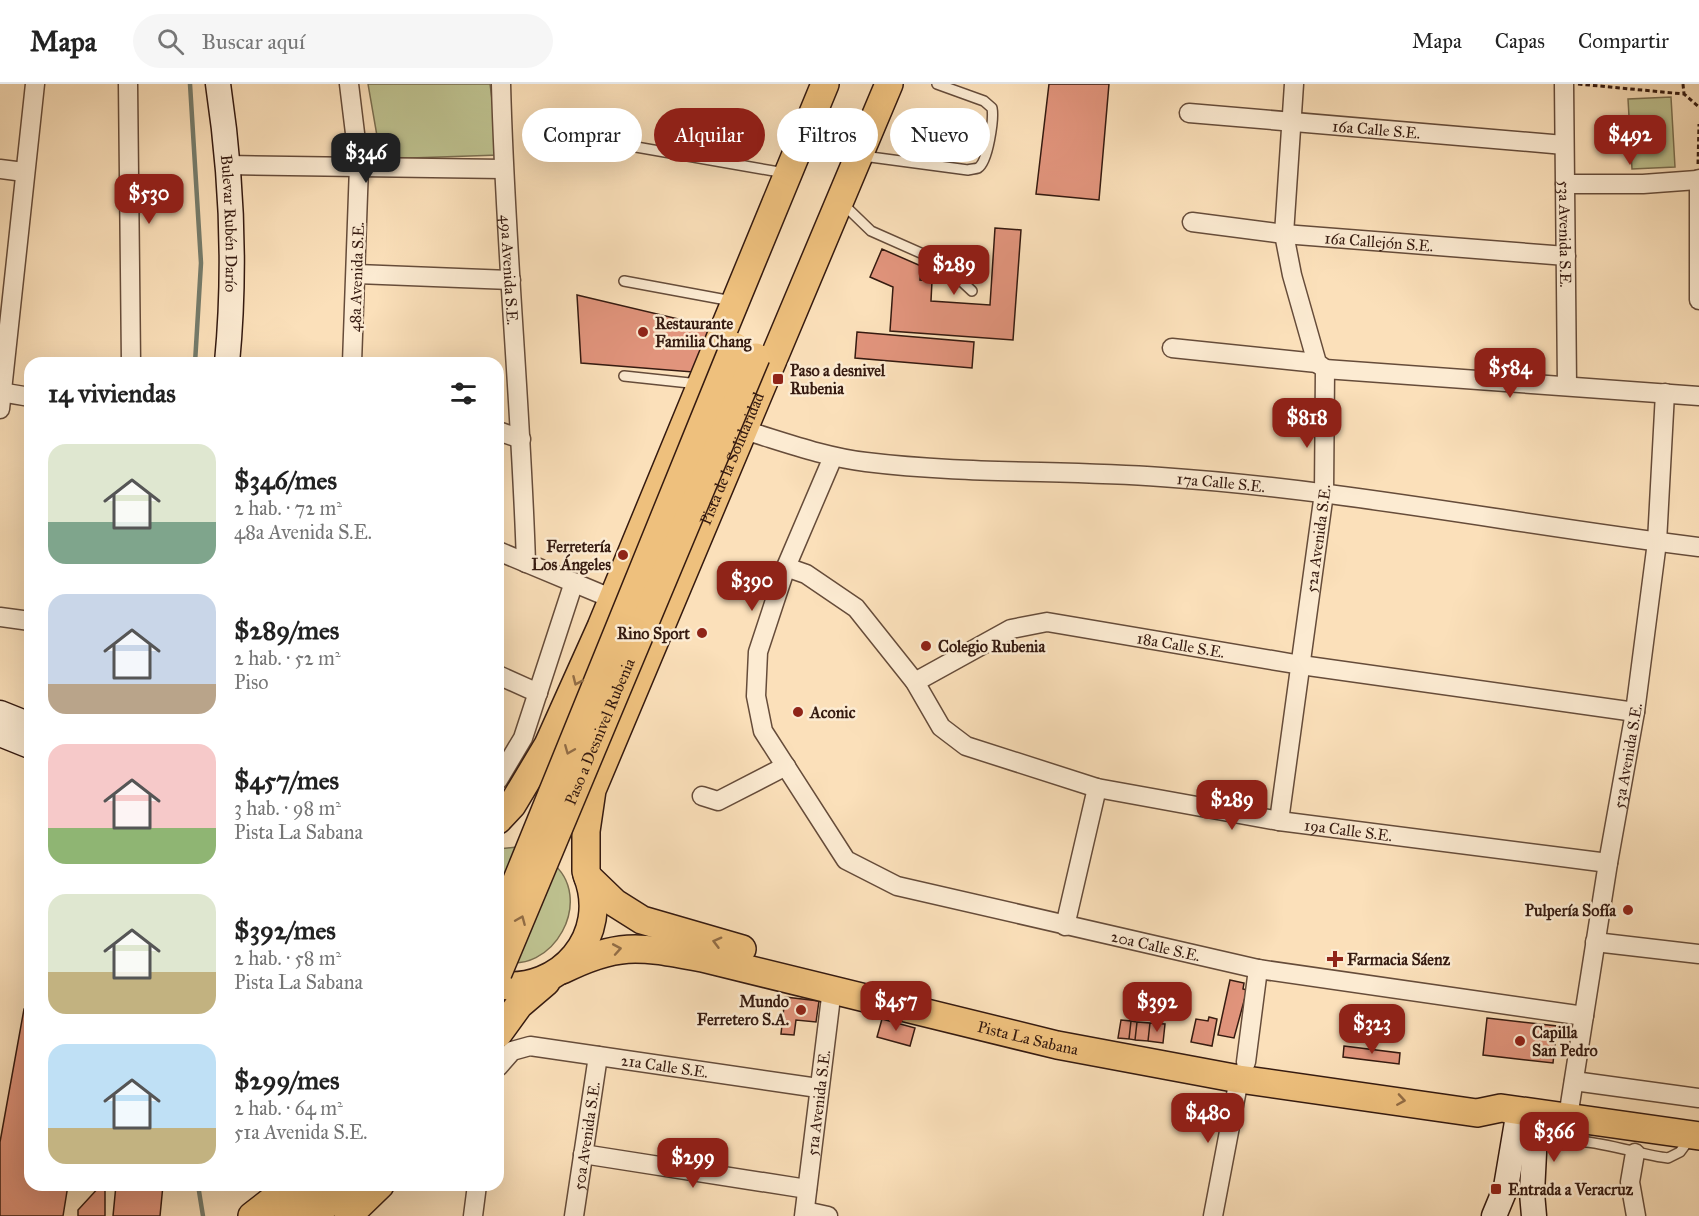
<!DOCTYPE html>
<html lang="es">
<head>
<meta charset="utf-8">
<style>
	body { margin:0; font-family:"IM FELL Great Primer",serif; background:#f6f6f6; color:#222; height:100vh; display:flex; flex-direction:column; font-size:22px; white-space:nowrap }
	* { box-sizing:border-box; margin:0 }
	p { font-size:20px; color:#767676 }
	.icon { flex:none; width:33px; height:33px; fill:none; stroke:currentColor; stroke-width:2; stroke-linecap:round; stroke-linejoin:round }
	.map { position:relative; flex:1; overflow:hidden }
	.drawer { position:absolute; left:24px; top:273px; width:480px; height:834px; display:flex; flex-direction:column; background:#fff; border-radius:18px; box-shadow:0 6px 24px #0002 }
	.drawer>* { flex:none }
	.banner { position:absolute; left:522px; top:24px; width:570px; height:54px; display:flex; gap:12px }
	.price { position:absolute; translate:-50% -51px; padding:0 14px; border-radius:12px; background:#8f2418; color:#fff; font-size:20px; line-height:39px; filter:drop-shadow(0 2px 3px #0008) }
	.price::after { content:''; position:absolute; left:50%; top:36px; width:18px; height:14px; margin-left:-9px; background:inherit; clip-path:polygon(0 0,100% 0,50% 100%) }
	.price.selected { background:#222; color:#fff }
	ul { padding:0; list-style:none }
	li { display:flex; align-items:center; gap:18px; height:150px; padding:0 24px }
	li span { display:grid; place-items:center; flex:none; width:168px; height:120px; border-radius:18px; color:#555 }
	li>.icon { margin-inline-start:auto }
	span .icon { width:72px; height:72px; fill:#fffc; stroke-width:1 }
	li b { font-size:26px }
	h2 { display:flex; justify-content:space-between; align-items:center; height:72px; padding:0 24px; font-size:26px }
	.tag { padding:0 21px; border-radius:27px; background:#fff; box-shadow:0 6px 24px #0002; font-size:21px; line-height:54px }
	.tag.selected { background:#8f2418; color:#fff }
	header { display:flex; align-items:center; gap:36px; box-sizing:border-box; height:84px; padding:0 30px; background:#fff; border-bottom:2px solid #e0e0e0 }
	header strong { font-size:28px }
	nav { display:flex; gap:33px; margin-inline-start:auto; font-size:21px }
	.search { width:420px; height:54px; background:#f6f6f6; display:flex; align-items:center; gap:15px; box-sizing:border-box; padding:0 21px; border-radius:33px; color:#767676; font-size:22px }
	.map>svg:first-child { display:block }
	.green { fill:#bec290; stroke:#7a6e50; stroke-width:1.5 }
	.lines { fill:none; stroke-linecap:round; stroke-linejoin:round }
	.stream { stroke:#757c6c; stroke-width:4.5 }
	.building { fill:#e1947c; stroke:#351a10; stroke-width:1.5 }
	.lane-casing { stroke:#664c3a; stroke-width:12 }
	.street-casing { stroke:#664c3a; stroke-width:21 }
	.secondary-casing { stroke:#351a10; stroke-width:27 }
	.primary-casing { stroke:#351a10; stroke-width:30 }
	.path { stroke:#351a10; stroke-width:3; stroke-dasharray:4.5 3; stroke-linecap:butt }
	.lane { stroke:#fcebd2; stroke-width:9 }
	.street { stroke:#fcebd2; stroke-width:18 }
	.secondary { stroke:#fcebd2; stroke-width:24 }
	.primary { stroke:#eec07d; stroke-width:27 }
	.primary-bridge-casing { stroke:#351a10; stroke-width:30; stroke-linecap:butt }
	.primary-bridge { stroke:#eec07d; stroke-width:27 }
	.oneway { stroke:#926d46 }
	.poi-dot { fill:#8f2418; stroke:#fcebd2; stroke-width:2 }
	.labels { text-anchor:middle; stroke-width:5; stroke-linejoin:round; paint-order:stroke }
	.street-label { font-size:16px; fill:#351a10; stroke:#fcebd2 }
	.poi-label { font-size:16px; font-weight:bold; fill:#351a10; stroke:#fcebd2; text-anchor:start }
</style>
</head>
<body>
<header>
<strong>Mapa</strong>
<div class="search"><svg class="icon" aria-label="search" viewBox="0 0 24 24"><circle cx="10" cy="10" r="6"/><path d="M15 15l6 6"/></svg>Buscar aquí</div>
<nav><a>Mapa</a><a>Capas</a><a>Compartir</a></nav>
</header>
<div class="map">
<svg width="1699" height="1132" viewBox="0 0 1699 1132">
	<rect width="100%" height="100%" fill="#fbe0ba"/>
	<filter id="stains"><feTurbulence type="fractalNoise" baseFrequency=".00333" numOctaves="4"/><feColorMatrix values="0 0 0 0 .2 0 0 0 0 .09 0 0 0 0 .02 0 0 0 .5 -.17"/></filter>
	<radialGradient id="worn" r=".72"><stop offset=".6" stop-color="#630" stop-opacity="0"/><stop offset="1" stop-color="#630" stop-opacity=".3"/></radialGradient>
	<path class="green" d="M 368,0 L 490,0 L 499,71 L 381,75 Z
		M 1671,13 L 1675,83 L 1632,85 L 1628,15 Z
		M 517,763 C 528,768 542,771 551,778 C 597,813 553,895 498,876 L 498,765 Z"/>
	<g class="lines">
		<path class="stream" d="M 190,0 L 201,179 L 195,279
			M 198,1101 L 203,1132"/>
	</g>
	<path class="building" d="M 1049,0 L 1109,0 L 1099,116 L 1036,110 Z
		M 995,144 L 1021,146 L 1013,256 L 890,247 L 893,203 L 870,193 L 882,165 L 921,182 L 920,196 L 932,197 L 931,217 L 990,221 Z
		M 577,211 L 708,242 L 707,253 L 693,288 L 581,279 Z
		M 857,248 L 974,258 L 972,284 L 855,274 Z
		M 1230,896 L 1244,899 L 1243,905 L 1247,906 L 1234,954 L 1218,951 Z
		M 785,913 L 819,917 L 816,938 L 796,936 L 794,951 L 781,950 Z
		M 24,925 L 30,926 L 30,1101 L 68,1101 L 63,1132 L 0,1132 L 0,1058 Z
		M 1209,933 L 1217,935 L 1212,962 L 1191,958 L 1196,935 L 1208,937 Z
		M 1487,934 L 1557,942 L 1553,979 L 1483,971 Z
		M 882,935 L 915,944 L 910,962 L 877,953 Z
		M 1121,936 L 1131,937 L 1129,955 L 1118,954 Z
		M 1131,937 L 1137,938 L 1135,956 L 1129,955 Z
		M 1137,938 L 1150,939 L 1148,957 L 1135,956 Z
		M 1150,939 L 1165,940 L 1163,959 L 1148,957 Z
		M 1344,962 L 1400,969 L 1399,980 L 1343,973 Z
		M 101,1101 L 105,1101 L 105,1132 L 78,1132 L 78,1126 Z
		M 116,1101 L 163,1101 L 160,1132 L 113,1132 Z"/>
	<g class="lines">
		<defs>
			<path id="lane" d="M 619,60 L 785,89
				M 863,72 L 968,86 C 971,85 975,85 978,84 C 988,78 994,35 992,24 L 984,17 L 937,0
				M 841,118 L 871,147 L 941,178 L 972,207
				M 624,197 L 732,217
				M 624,292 L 699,300
				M 1538,1067 C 1567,1042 1633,1071 1668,1074 L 1680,1068 L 1691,1053"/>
			<g id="street">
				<path d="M 128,0 L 131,279"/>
				<path d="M 349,0 L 359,82 L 352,279"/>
				<path id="s1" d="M 501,0 C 505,160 521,319 526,479"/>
				<path id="s2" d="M 1564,0 L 1567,301"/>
				<path id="s3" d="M 1189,29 L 1564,61"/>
				<path d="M 228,81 L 503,85"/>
				<path d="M 0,85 L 24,88"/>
				<path d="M 1699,95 L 1699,216"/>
				<path d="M 1565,100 L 1643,100 L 1697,96"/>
				<path id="s4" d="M 1192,138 L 1284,150 L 1566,172"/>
				<path d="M 357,190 L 511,196"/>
				<path d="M 1172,264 L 1317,279"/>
				<path d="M 1325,285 L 1699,312"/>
				<path d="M 0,308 L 30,313"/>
				<path d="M 0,325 L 35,0"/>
				<path id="s5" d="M 744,346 C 784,358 824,373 866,378 C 963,390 1063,386 1161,393 C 1341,405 1520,441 1699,463"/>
				<path d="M 498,347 L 521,355"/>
				<path id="s6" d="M 833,373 L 786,483 L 758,568 L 756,612 L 763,647 L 846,776 L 897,802 L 1258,885 L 1584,932"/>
				<path d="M 498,467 L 613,515"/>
				<path id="s7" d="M 786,483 L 806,490 L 856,524 L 915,598 L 941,643 L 966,662 L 1097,704 L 1279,737 L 1608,779"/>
				<path d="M 0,533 L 30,537"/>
				<path d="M 498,591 L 538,609"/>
				<path id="s8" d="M 915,598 L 1011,545 L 1047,538 L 1301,581 L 1635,628"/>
				<path d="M 498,696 L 523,654 L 574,498"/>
				<path d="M 702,712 L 718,717 L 786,682"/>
				<path id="s9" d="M 1279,737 L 1324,409 L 1325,285 L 1317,279 L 1292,191 L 1284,150 L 1294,0"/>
				<path d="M 1065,842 L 1097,704"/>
				<path d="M 1595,858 L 1699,870"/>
				<path d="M 1246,978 L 1258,885"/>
				<path id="s10" d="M 498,983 L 512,967 L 530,962 L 818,1004"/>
				<path d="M 1574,997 L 1699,1014"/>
				<path id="s11" d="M 1568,1033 L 1608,779 L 1635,628 L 1657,458 L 1665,309"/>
				<path d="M 1635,1069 L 1630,1098 L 1636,1132"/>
				<path d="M 583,1070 L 807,1105"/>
				<path d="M 805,1127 L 828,1132"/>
				<path d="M 473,1132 L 477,1101"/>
				<path id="s12" d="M 574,1132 L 598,972"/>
				<path id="s13" d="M 804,1132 L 832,905"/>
				<path d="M 1213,1132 L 1239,995"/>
			</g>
			<g id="secondary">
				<path id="s14" d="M 218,0 C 232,93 236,185 227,279"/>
				<path d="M 0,629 L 30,641"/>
				<path d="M 0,650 L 30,662"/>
				<path d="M 1494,1132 L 1506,1103 L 1519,1026"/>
				<path d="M 1534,1132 L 1532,1109 L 1536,1029"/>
			</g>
			<g id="primary">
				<path d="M 498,736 L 512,721 L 548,661 L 601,543 L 825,0"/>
				<path id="s15" d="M 586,787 L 586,747 L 592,706 L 889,0"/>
				<path d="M 588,793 L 615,819 L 642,836 L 742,865"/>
				<path id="s16" d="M 562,886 C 620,857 641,863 702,874 L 1057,961 L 1239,995 L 1477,1029 L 1501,1024 L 1699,1052"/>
				<path d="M 498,901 C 561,910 611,851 587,791"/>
				<path d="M 498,950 L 519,921 L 546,898"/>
				<path d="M 252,1132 L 292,1101"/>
				<path d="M 285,1132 L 322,1101"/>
				<path d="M 313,1132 L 349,1101"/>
				<path d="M 348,1132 L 380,1101"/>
			</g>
		</defs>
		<use href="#lane" class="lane-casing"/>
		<use href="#street" class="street-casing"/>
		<use href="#secondary" class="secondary-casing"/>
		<use href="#primary" class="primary-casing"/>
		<path class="path" d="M 1578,0 L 1684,10 L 1699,23
			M 1683,0 L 1684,10
			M 1698,80 L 1699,40"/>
		<use href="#lane" class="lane"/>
		<use href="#street" class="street"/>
		<use href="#secondary" class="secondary"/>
		<use href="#primary" class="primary"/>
		<defs>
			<g id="primary-bridge">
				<path d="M 504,828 L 734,262"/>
				<path id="s17" d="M 498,889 L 756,273"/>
			</g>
		</defs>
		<use href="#primary-bridge" class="primary-bridge-casing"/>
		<use href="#primary-bridge" class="primary-bridge"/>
	</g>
	<defs><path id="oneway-chevron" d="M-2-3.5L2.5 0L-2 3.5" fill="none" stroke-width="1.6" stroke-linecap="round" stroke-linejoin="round" transform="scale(1.5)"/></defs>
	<g class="oneway">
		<use href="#oneway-chevron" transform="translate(577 597) rotate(114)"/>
		<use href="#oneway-chevron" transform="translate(569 666) rotate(112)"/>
		<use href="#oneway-chevron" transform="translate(521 836) rotate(-67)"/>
		<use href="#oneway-chevron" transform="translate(717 858) rotate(-165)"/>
		<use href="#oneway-chevron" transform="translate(617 865) rotate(-10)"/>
		<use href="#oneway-chevron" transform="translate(1401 1016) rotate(9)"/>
	</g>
	<g class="poi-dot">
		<circle cx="643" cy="248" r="6"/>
		<rect x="772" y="289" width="12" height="12" rx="3"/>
		<circle cx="623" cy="471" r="6"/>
		<circle cx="702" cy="549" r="6"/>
		<circle cx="926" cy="562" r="6"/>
		<circle cx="798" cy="628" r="6"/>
		<circle cx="1628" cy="826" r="6"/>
		<path d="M1332 866h6v6h6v6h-6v6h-6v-6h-6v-6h6z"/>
		<circle cx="801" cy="926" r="6"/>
		<circle cx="1520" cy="957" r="6"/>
		<rect x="1490" y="1099" width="12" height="12" rx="3"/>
	</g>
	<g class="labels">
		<g class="street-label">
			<text dy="6" stroke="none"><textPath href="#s3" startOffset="188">16a Calle S.E.</textPath></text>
			<text dy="6" stroke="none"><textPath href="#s14" startOffset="140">Bulevar Rubén Darío</textPath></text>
			<text dy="6" stroke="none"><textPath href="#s2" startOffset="150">53a Avenida S.E.</textPath></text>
			<text dy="6" stroke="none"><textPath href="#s4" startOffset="188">16a Callejón S.E.</textPath></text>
			<text dy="6" stroke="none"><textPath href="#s1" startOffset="186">49a Avenida S.E.</textPath></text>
			<text transform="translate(356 193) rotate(-88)" y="6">48a Avenida S.E.</text>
			<text dy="6" stroke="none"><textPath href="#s15" startOffset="441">Pista de la Solidaridad</textPath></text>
			<text dy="6" stroke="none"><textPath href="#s5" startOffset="482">17a Calle S.E.</textPath></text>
			<text dy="6" stroke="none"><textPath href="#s9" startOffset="285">52a Avenida S.E.</textPath></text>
			<text dy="6" stroke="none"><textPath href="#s8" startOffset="282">18a Calle S.E.</textPath></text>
			<text dy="6" stroke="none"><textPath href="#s17" startOffset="262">Paso a Desnivel Rubenia</textPath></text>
			<text dy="6" stroke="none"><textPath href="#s11" startOffset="366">53a Avenida S.E.</textPath></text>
			<text dy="6" stroke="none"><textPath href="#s7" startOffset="652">19a Calle S.E.</textPath></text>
			<text dy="6" stroke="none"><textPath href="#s6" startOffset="765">20a Calle S.E.</textPath></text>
			<text dy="6" stroke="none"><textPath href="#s16" startOffset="480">Pista La Sabana</textPath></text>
			<text dy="6" stroke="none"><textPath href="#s10" startOffset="176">21a Calle S.E.</textPath></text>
			<text dy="6" stroke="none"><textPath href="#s13" startOffset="114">51a Avenida S.E.</textPath></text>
			<text dy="6" stroke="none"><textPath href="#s12" startOffset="81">50a Avenida S.E.</textPath></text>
		</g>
		<g class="poi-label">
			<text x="655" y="245">Restaurante<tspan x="655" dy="18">Familia Chang</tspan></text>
			<text x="790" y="292">Paso a desnivel<tspan x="790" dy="18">Rubenia</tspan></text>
			<text x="611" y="468" text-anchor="end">Ferretería<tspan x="611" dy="18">Los Ángeles</tspan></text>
			<text x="690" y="555" text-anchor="end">Rino Sport</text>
			<text x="938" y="568">Colegio Rubenia</text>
			<text x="810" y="634">Aconic</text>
			<text x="1616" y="832" text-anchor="end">Pulpería Sofía</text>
			<text x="1347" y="881">Farmacia Sáenz</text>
			<text x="789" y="923" text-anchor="end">Mundo<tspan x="789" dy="18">Ferretero S.A.</tspan></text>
			<text x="1532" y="954">Capilla<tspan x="1532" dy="18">San Pedro</tspan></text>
			<text x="1508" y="1111">Entrada a Veracruz</text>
		</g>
	</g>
	<rect width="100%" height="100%" filter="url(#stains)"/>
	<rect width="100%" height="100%" fill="url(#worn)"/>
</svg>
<b class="price" style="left:1630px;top:82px">$492</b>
<b class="price selected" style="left:366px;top:100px">$346</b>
<b class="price" style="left:149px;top:141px">$530</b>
<b class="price" style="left:954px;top:212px">$289</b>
<b class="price" style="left:1510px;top:315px">$584</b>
<b class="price" style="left:1307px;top:365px">$818</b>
<b class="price" style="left:752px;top:528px">$390</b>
<b class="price" style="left:1232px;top:747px">$289</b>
<b class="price" style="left:896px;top:948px">$457</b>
<b class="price" style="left:1157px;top:949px">$392</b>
<b class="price" style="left:1372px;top:971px">$323</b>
<b class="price" style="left:1208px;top:1060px">$480</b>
<b class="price" style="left:1554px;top:1079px">$366</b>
<b class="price" style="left:693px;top:1105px">$299</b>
<div class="banner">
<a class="tag">Comprar</a>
<a class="tag selected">Alquilar</a>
<a class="tag">Filtros</a>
<a class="tag">Nuevo</a>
</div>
<section class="drawer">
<h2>14 viviendas<svg class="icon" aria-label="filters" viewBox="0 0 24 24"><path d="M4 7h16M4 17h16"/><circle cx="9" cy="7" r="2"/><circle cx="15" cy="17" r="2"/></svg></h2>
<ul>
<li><span style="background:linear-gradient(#dfe7d0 65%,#7fa58c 0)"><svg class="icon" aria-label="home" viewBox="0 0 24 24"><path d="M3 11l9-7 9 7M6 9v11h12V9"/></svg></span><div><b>$346/mes</b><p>2 hab. · 72 m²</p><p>48a Avenida S.E.</p></div></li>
<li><span style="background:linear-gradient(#c9d6e8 75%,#b9a48a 0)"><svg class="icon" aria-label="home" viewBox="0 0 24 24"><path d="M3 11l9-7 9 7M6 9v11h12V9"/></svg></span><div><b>$289/mes</b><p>2 hab. · 52 m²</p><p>Piso</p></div></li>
<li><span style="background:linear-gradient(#f6c9c9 70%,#8fb573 0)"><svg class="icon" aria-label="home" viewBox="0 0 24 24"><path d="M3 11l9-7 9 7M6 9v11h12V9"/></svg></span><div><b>$457/mes</b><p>3 hab. · 98 m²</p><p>Pista La Sabana</p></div></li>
<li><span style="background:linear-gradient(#dfe7d0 65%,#c2b280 0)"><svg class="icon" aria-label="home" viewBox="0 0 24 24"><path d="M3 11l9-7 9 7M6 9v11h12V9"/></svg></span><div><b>$392/mes</b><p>2 hab. · 58 m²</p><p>Pista La Sabana</p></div></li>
<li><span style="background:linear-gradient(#bfe0f5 70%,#c2b280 0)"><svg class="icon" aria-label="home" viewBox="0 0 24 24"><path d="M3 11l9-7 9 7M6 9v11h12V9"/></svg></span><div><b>$299/mes</b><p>2 hab. · 64 m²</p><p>51a Avenida S.E.</p></div></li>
</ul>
</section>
</div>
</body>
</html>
